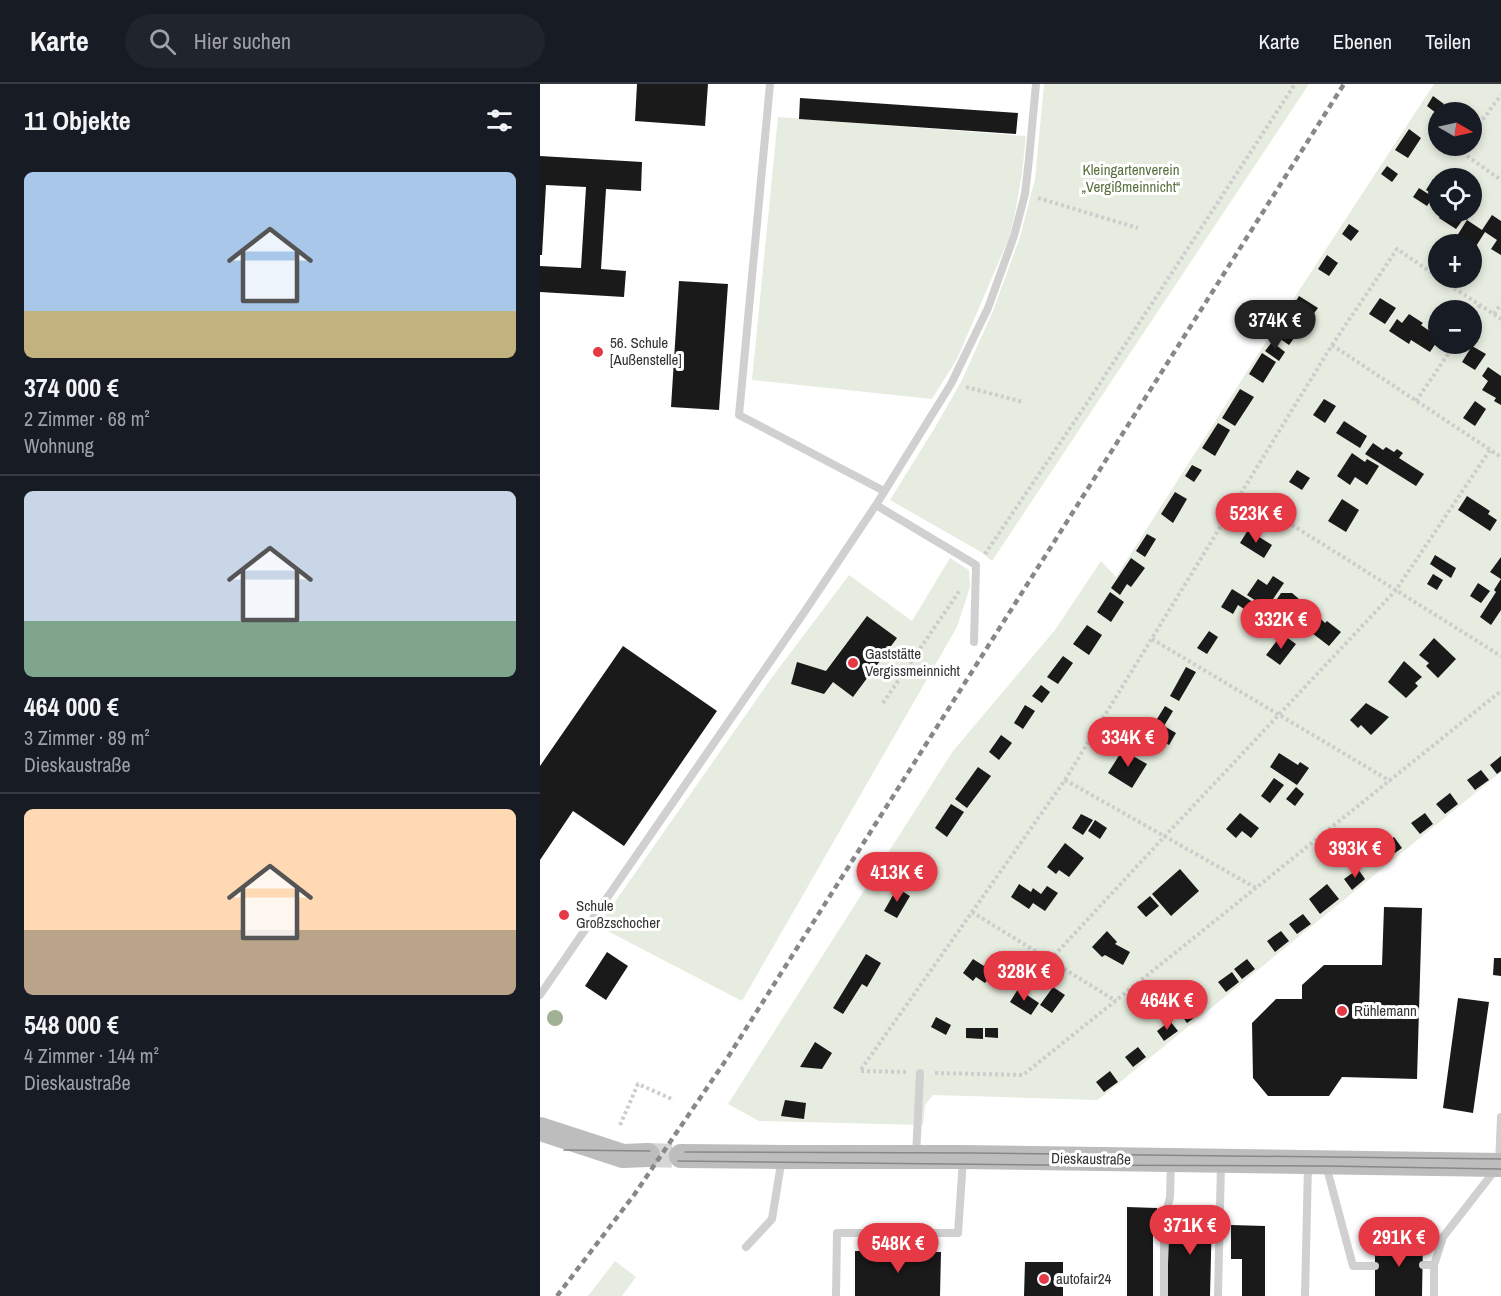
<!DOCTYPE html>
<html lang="de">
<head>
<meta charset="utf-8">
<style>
	body { margin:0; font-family:"Archivo Narrow",sans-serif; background:#20242c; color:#f1f3f6; height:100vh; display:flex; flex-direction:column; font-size:22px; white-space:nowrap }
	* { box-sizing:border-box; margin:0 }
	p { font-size:20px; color:#9ea1a6 }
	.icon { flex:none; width:33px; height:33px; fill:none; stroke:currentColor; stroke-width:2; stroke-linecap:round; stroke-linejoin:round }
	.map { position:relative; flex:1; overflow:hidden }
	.details { display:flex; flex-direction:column; background:#171b24; width:540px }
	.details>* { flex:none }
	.needle { width:39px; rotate:99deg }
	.tools { position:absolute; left:888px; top:18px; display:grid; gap:12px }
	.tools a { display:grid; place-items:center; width:54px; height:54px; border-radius:50%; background:#171b24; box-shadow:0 3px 9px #0003; font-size:30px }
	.price { position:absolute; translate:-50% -51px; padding:0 14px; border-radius:21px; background:#e63946; color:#fff; font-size:20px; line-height:39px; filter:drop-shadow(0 2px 3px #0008) }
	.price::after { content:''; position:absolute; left:50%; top:36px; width:18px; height:14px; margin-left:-9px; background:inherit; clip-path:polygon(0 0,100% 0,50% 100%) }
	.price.selected { background:#222; color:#fff }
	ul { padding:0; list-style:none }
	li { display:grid; align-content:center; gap:12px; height:318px; padding:0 24px }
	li+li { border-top:2px solid #363941 }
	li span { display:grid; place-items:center; height:186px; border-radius:9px; color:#555 }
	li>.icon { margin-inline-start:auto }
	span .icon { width:108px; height:108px; fill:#fffc; stroke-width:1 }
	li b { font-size:26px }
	h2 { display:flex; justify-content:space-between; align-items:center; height:72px; padding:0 24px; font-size:26px }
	header { display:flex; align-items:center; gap:36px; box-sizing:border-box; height:84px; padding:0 30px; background:#171b24; border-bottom:2px solid #363941 }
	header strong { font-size:28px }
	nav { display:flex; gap:33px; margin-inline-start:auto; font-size:21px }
	.search { width:420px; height:54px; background:#20242c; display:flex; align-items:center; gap:15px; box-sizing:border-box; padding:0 21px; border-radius:33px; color:#9ea1a6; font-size:22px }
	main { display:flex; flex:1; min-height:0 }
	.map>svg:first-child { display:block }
	.green { fill:#e6ecdf; fill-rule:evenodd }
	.building { fill:#1a1a1a }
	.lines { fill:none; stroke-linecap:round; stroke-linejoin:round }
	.secondary-tunnel { stroke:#d6d6d6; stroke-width:24; stroke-dasharray:24 12; stroke-linecap:butt }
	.path { stroke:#cdcdcd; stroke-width:4; stroke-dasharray:3 3; stroke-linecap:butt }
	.lane { stroke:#d0d0d0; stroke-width:8 }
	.secondary { stroke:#bdbdbd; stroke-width:24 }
	.tram { stroke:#888; stroke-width:1.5 }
	.rail { stroke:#888; stroke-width:4.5; stroke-dasharray:6 4.5; stroke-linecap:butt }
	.tree { fill:#a2b095 }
	.poi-dot { fill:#e63946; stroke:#fff; stroke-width:2 }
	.labels { text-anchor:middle; stroke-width:6; stroke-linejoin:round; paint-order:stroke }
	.park-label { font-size:15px; fill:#56703f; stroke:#fff }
	.poi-label { font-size:15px; fill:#333; stroke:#fff; text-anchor:start }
	.street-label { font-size:15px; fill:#333; stroke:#fff }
</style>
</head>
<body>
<header>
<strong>Karte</strong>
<div class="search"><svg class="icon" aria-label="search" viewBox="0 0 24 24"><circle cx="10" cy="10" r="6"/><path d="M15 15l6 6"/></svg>Hier suchen</div>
<nav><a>Karte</a><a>Ebenen</a><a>Teilen</a></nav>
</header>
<main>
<section class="details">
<h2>11 Objekte<svg class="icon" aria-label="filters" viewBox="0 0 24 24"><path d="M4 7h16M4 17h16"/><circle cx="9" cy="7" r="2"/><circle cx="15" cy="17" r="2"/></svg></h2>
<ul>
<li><span style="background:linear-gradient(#a9c7e8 75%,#c2b280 0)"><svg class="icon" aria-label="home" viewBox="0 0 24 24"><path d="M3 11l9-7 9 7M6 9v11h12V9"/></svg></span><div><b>374 000 €</b><p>2 Zimmer · 68 m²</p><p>Wohnung</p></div></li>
<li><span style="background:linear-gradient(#c9d6e8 70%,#7fa58c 0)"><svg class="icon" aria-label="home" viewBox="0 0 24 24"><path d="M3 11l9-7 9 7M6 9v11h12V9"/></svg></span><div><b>464 000 €</b><p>3 Zimmer · 89 m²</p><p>Dieskaustraße</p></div></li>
<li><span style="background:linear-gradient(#ffd9b3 65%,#b9a48a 0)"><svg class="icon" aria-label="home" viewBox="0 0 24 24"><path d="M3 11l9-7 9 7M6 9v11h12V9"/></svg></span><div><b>548 000 €</b><p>4 Zimmer · 144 m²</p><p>Dieskaustraße</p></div></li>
</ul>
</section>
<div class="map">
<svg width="961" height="1212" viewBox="0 0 961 1212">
	<rect width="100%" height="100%" fill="#fff"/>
	<path class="green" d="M 504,0 L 769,0 L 452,477 L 441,468 L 350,416 L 397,340 L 422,296 L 453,227 L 480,153 L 495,95 Z
		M 894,0 L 961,0 L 961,688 L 558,1016 L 393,1011 L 385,1021 L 383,1041 L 219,1037 L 188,1020 L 413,667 L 515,546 L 561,477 L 576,493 L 743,231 ZM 898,28 L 932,28 L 932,62 L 898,62 ZM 898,94 L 932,94 L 932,128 L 898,128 ZM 898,160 L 932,160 L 932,194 L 898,194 ZM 898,226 L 932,226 L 932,260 L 898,260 Z
		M 238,33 L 486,52 L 482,90 L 475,129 L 469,154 L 417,275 L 392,315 L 212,296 Z
		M 410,474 L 429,486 L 430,503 L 417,543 L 202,917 L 58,842 L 233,592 L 309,491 L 372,537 Z
		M 75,1177 L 96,1193 L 82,1212 L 48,1212 Z"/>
	<path class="building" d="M 97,0 L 168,0 L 165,42 L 95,37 Z
		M 893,12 L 904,20 L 896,29 L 887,22 Z
		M 260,14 L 478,29 L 476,50 L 259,35 Z
		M 869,45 L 881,54 L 868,74 L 855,66 Z
		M 0,72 L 102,78 L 101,107 L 66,105 L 61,185 L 86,187 L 84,213 L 0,208 L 0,182 L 41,184 L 46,103 L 6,101 L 2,171 L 0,171 Z
		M 847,82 L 858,90 L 852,98 L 841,90 Z
		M 893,95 L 898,99 L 898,108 L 896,112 L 886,106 Z
		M 879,104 L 893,113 L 887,122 L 873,113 Z
		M 932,121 L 935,124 L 927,136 L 924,134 L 916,145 L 899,134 L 903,128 L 914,128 L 918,130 L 919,128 L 932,128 Z
		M 952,131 L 961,137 L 961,171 L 951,165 L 957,156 L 945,148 L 933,167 L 932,166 L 932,160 L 924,160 L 915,155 L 927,136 L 942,146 Z
		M 809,140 L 819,147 L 811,157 L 802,150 Z
		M 787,171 L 798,179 L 789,192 L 778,185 Z
		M 139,197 L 188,200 L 179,326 L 131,323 Z
		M 759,212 L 778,224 L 768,237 L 760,231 L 755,239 L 746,233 Z
		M 840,214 L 856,224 L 845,240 L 829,230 Z
		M 869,230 L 883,239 L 881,241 L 898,253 L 898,256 L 890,268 L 871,256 L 869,260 L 849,247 L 857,235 L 862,239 Z
		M 746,237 L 760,246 L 749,261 L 736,252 Z
		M 732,258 L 745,268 L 739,277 L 725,267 Z
		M 932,262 L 946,270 L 935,286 L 922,278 Z
		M 722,269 L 736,278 L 723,299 L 709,290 Z
		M 948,283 L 961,292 L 961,321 L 954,317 L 956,314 L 942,306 L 948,297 L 942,292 Z
		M 700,305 L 714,313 L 695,342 L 682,334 Z
		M 784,315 L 796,322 L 785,339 L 773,331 Z
		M 935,317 L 946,325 L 935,342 L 923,334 Z
		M 804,337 L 827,352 L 820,364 L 796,349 Z
		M 678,339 L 690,346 L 675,372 L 662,364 Z
		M 833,359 L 843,366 L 846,363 L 854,368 L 857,365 L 863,369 L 859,374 L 884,390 L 876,402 L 825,370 Z
		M 812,369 L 825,378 L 827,375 L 839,382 L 827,401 L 815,393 L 810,401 L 797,392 Z
		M 652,381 L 662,386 L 654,398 L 645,392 Z
		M 757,386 L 770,394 L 762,406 L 749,398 Z
		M 635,408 L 647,415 L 633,439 L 621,430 Z
		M 927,412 L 950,427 L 948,430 L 957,436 L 950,447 L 918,426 Z
		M 802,415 L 819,426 L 806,448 L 788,437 Z
		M 708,446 L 732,461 L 724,474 L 700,459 Z
		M 607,450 L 616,455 L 605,473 L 596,467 Z
		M 895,471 L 916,484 L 911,494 L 890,480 Z
		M 961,473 L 961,526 L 951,541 L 940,533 L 956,508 L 954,506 L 961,495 L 950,488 Z
		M 591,474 L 605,484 L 591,503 L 587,500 L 580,511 L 571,504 Z
		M 893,490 L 903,496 L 897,506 L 887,500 Z
		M 733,492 L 744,499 L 727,524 L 707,511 L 718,495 L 727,501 Z
		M 938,499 L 950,507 L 941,519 L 930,512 Z
		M 692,505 L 739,534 L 733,544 L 698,521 L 693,530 L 681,523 Z
		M 570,508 L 584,518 L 571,538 L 557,528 Z
		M 741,509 L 752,509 L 759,515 L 746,534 L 731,524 Z
		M 762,527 L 777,538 L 780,534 L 785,539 L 787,537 L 801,548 L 789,562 L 755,536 Z
		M 327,532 L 357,554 L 313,613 L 293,598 L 284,610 L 251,600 L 257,578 L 286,587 Z
		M 547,541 L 562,551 L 549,571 L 533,560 Z
		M 669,547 L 678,553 L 667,570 L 657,564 Z
		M 742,550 L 756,560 L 740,581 L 726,571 Z
		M 894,554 L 916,575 L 898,594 L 886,582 L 889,579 L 879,571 Z
		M 83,562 L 177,627 L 84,762 L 33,727 L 0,776 L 0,682 Z
		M 523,572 L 533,579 L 518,600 L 507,593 Z
		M 864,577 L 882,593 L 875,599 L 878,602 L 866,614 L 848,598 Z
		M 646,583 L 656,588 L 639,617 L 630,612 Z
		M 501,601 L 510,608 L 502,619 L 492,612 Z
		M 826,619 L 849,633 L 831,651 L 821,641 L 818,644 L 810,636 Z
		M 485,621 L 495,627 L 483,645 L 474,639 Z
		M 625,622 L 633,627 L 624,642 L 636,649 L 629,661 L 624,658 L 618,668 L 611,663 L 612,661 L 604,656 Z
		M 461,651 L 472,659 L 459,676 L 449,668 Z
		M 585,662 L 595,668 L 593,672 L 607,680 L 592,704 L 568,689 Z
		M 739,669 L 758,681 L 760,678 L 769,684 L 757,701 L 730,683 Z
		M 961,672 L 961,687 L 957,690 L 950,681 Z
		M 438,683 L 451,692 L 427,724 L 415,715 Z
		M 941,686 L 949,696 L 935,706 L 927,696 Z
		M 734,694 L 744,701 L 730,719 L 721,712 Z
		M 756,703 L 764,710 L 755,722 L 746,715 Z
		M 910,709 L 918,720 L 905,730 L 896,720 Z
		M 411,720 L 424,728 L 407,753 L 395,744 Z
		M 700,729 L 719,744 L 711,754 L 702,747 L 696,754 L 686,745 Z
		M 885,729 L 893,740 L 880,750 L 871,739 Z
		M 541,730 L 553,736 L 543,751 L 532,744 Z
		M 555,736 L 567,744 L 560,755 L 548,747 Z
		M 854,753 L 862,764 L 848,774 L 840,763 Z
		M 525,759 L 544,774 L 529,793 L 519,786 L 516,790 L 507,783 Z
		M 376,774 L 392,784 L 381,801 L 365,792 Z
		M 640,785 L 659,807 L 631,832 L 612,810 Z
		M 818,785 L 825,795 L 812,806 L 804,795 Z
		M 479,800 L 491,808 L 493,804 L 501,810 L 507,802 L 518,809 L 505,827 L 493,819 L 489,825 L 471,813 Z
		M 787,800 L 799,815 L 780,830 L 769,815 Z
		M 357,804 L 370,812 L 357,834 L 344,827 Z
		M 610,812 L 619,822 L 606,833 L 597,823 Z
		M 844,823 L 882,824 L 877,995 L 802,993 L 789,1012 L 728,1012 L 713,994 L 712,939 L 736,915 L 762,915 L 762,901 L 784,881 L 842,881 Z
		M 763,830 L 771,840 L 757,850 L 749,840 Z
		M 567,847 L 577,858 L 575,860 L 590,868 L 583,881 L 565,871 L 562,873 L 552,863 Z
		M 741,847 L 749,857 L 735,868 L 727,857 Z
		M 67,868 L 88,882 L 66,916 L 45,902 Z
		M 326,870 L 341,879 L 327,903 L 322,900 L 303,930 L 293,924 Z
		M 954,874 L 961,874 L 961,892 L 953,891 Z
		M 433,875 L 444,882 L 446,879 L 455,886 L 445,899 L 436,893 L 433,897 L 423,889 Z
		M 707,875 L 715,885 L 702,895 L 694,885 Z
		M 692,888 L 699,898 L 686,908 L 678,898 Z
		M 513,903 L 525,911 L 512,929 L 500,921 Z
		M 478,905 L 499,919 L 491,931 L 470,918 Z
		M 918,914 L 949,918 L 933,1029 L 903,1024 Z
		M 653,919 L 661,929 L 647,939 L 640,929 Z
		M 396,933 L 411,941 L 406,951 L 391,943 Z
		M 630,937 L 638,947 L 624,957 L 617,947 Z
		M 426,944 L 443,944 L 443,955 L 426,954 Z
		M 445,944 L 458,944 L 458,954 L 445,953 Z
		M 275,958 L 292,969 L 282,985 L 260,983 Z
		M 598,963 L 606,973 L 593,983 L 585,973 Z
		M 570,987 L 578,998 L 564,1008 L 556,998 Z
		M 245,1016 L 266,1019 L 264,1035 L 241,1032 Z
		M 587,1123 L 617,1124 L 617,1148 L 613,1148 L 613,1212 L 587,1212 Z
		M 636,1130 L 672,1131 L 670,1212 L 627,1212 L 629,1149 L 635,1143 Z
		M 691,1141 L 725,1142 L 725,1212 L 702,1212 L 702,1175 L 691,1175 Z
		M 835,1157 L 883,1157 L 882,1212 L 835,1212 Z
		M 315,1167 L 401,1168 L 400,1212 L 315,1212 Z
		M 485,1178 L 523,1178 L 523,1212 L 484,1212 Z"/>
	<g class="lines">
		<path class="secondary-tunnel" d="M 108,1071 L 141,1072"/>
		<path class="path" d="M 932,50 L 961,11
			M 923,62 L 923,69 L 961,96
			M 498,114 L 598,144
			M 899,194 L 961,235
			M 954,230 L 961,220
			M 932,234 L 940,221
			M 792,261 L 961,373
			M 426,303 L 483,318
			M 876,317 L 915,260
			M 701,409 L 961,572
			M 445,470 L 547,319 L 755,0
			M 612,555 L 850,697
			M 343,619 L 420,506
			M 525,696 L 716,804
			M 432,828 L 576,917
			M 510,876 L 625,752 L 856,506 L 950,366
			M 366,988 L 320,987 L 525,696 L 792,261 L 857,165 L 898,193
			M 395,989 L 483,991 L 961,607
			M 80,1041 L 98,1000 L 134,1016"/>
		<path class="lane" d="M 230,0 L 199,331 L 344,407
			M 336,421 L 436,481 L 434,558
			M 0,911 L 263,530 L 336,421 L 411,300 L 448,224 L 474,152 L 485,110 L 489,75 L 496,0
			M 376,1072 L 380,989
			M 786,1081 L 813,1182 L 835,1182
			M 206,1163 L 232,1135 L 242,1074
			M 883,1181 L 894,1181 L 903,1153 L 959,1081 L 961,1033
			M 296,1212 L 297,1149 L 418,1149 L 423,1076
			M 624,1212 L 624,1138 L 630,1113 L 631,1078
			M 678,1212 L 681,1080
			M 765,1212 L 768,1081
			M 894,1212 L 894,1181"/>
		<path class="secondary" d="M 0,1045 L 83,1072 L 108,1071
			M 141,1072 L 242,1073 L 423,1073 L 961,1081"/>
		<path class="tram" d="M 24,1066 L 110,1067
			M 145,1068 L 434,1069 L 961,1075
			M 138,1077 L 500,1081 L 786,1082 L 961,1085"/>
		<path class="rail" d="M 17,1212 L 94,1111 L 188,973 L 804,0"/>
	</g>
	<circle class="tree" cx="15" cy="934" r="8"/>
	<g class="poi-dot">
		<circle cx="58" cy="268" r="6"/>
		<circle cx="313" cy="579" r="6"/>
		<circle cx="24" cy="831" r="6"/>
		<circle cx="802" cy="927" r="6"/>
		<circle cx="504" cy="1195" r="6"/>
	</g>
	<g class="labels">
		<g class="park-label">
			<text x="591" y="91">Kleingartenverein<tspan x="591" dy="17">„Vergißmeinnicht“</tspan></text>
		</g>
		<g class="poi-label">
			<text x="70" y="264">56. Schule<tspan x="70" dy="17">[Außenstelle]</tspan></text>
			<text x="325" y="575">Gaststätte<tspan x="325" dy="17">Vergissmeinnicht</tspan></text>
			<text x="36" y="827">Schule<tspan x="36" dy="17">Großzschocher</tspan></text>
			<text x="814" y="932">Rühlemann</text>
			<text x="516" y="1200">autofair24</text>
		</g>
		<g class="street-label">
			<text transform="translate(551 1075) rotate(1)" y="5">Dieskaustraße</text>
		</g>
	</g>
</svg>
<div class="tools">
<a><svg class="needle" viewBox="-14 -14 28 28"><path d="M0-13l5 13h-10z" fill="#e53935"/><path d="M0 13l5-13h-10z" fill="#9ea1a6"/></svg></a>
<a><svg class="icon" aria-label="locate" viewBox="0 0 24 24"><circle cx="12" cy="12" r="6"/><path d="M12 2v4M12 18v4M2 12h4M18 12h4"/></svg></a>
<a>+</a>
<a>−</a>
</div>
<b class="price selected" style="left:735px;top:267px">374K €</b>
<b class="price" style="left:716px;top:460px">523K €</b>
<b class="price" style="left:741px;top:566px">332K €</b>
<b class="price" style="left:588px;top:684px">334K €</b>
<b class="price" style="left:815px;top:795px">393K €</b>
<b class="price" style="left:357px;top:819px">413K €</b>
<b class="price" style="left:484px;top:918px">328K €</b>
<b class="price" style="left:627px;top:947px">464K €</b>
<b class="price" style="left:650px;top:1172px">371K €</b>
<b class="price" style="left:859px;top:1184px">291K €</b>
<b class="price" style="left:358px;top:1190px">548K €</b>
</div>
</main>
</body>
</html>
